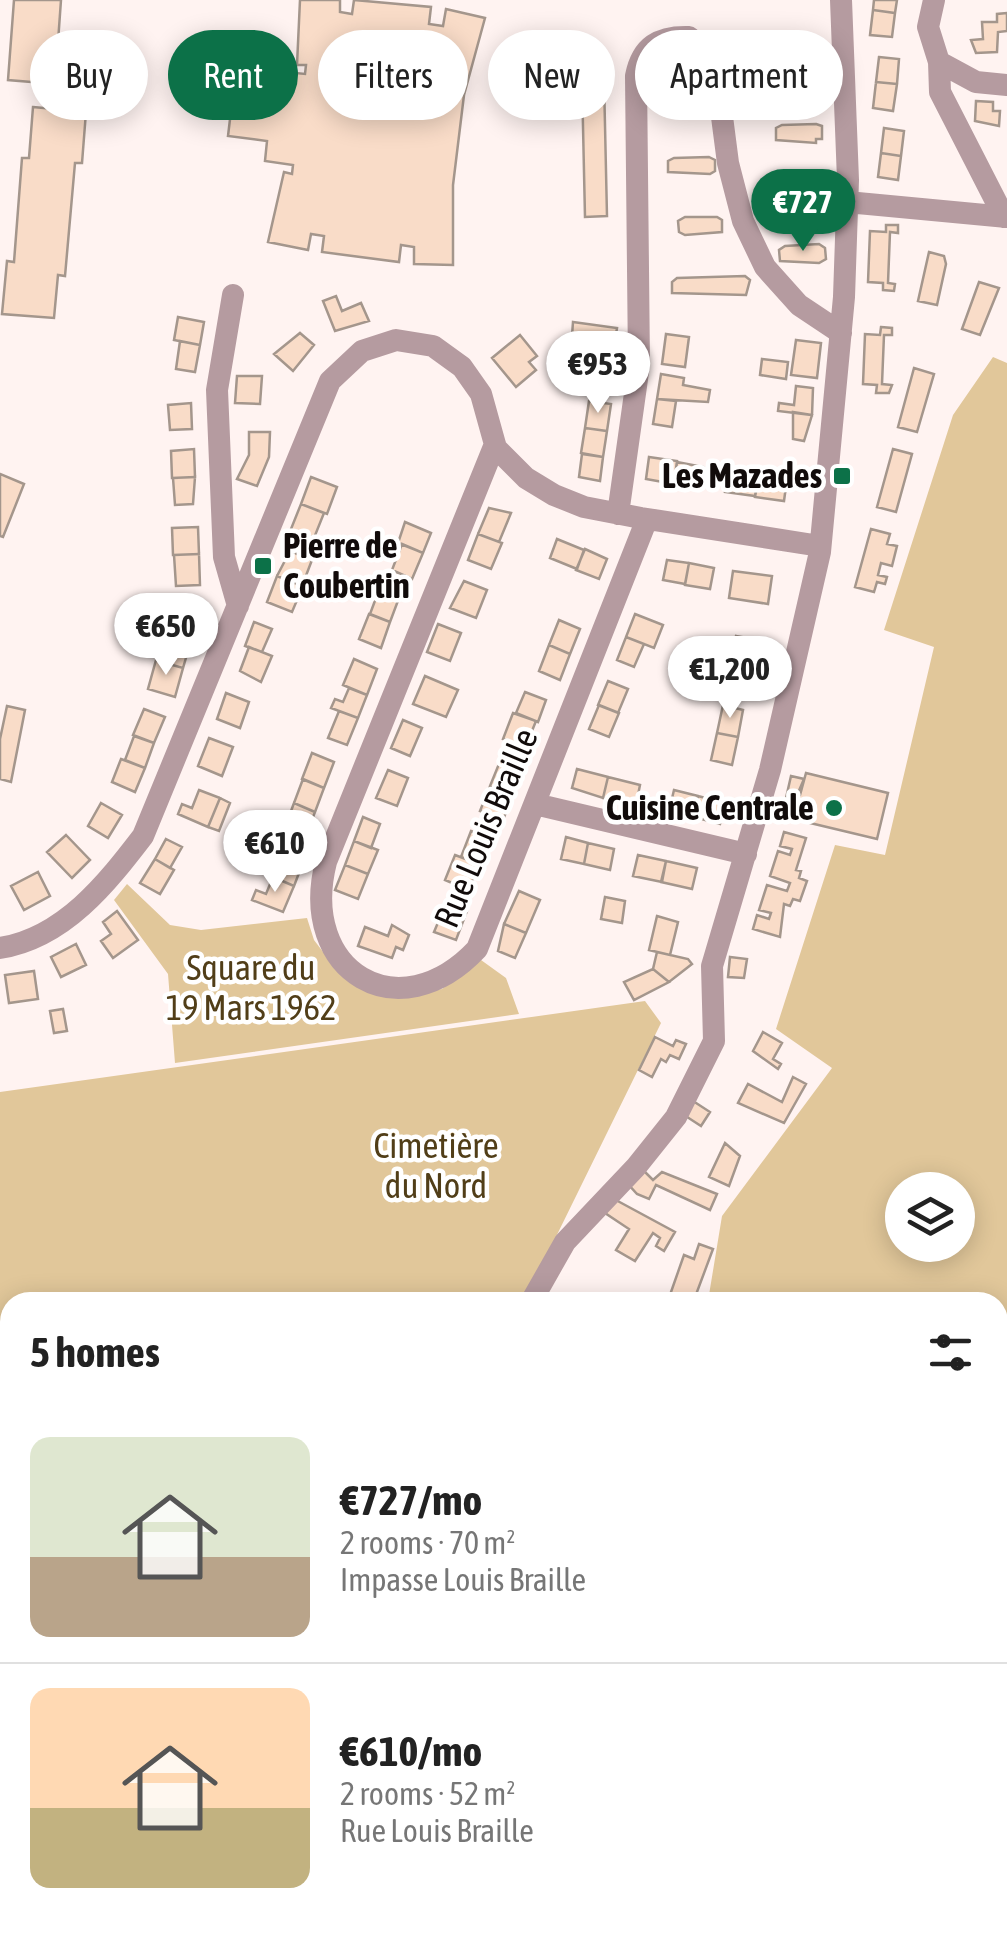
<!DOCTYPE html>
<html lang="en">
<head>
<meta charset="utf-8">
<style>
	body { margin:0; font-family:"Asap Condensed",sans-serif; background:#f2f2f2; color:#222; height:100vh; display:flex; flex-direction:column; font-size:38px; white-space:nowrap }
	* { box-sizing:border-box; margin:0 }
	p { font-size:32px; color:#767676 }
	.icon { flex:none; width:55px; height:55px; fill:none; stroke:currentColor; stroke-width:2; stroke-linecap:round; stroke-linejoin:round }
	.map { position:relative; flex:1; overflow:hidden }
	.panel { position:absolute; left:0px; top:1292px; width:1008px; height:642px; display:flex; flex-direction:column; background:#fff; border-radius:30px 30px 0 0; box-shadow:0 5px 25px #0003 }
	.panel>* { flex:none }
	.top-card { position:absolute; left:30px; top:30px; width:948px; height:90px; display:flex; gap:20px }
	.tools { position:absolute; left:885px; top:1172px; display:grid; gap:20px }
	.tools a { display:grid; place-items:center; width:90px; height:90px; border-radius:50%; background:#fff; box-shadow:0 5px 25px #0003; font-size:50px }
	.price { position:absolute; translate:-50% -85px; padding:0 22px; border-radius:35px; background:#fff; color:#222; font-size:32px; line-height:65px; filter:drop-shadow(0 2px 5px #0008) }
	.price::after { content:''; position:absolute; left:50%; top:60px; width:30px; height:22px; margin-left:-15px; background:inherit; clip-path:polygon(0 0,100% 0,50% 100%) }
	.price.on { background:#0c7148; color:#fff }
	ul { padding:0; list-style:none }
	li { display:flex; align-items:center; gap:30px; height:250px; padding:0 30px }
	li+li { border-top:2px solid #e0e0e0 }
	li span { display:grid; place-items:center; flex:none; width:280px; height:200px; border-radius:20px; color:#555 }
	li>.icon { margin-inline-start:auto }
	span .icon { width:120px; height:120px; fill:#fffc; stroke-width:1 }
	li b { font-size:42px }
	h2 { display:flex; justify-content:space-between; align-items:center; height:120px; padding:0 30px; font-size:42px }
	.pill { padding:0 35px; border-radius:45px; background:#fff; box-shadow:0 5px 25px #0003; font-size:35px; line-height:90px }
	.pill.on { background:#0c7148; color:#fff }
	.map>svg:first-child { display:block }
	.green { fill:#e1c79a; fill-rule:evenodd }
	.building { fill:#f9dcc8; stroke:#a4968c; stroke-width:2.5 }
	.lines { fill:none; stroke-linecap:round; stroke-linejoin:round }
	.minor { stroke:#b59ba0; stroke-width:22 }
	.poi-dot { fill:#0c7148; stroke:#fff; stroke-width:4 }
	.labels { text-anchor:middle; stroke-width:9; stroke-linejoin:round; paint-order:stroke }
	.poi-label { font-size:35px; font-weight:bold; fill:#110b0a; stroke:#fff; text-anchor:end }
	.street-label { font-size:35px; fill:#110b0a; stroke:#fff }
	.park-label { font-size:35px; fill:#513e18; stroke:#fff }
</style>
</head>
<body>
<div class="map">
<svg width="1007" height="1934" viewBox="0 0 1007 1934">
	<rect width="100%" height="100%" fill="#fff3f1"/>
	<path class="green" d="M 993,357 L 1007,363 L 1007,1934 L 556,1934 L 555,1925 L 998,1925 L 998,1302 L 719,1302 L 709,1295 L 722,1216 L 832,1068 L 776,1029 L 835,845 L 885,855 L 934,647 L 884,630 L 953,415 ZM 902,1190 L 958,1190 L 958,1245 L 902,1245 Z
		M 127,884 L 170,925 L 201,930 L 307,918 L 314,940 L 333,965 L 408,994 L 442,989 L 481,960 L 506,978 L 519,1014 L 175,1063 L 168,974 L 114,900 Z
		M 645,1001 L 661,1023 L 524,1302 L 10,1302 L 10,1925 L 435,1925 L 437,1934 L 0,1934 L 0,1092 Z"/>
	<path class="building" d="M 14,0 L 61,0 L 55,84 L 8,80 Z
		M 300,0 L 340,0 L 340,12 L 352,14 L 354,0 L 431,7 L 429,24 L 443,26 L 446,9 L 485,18 L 464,95 L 453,185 L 453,265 L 414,264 L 414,247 L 401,245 L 399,262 L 322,252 L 324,236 L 311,234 L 308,250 L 268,242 L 284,172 L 292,174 L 293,165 L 265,161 L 267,141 L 228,136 L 234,86 L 274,91 L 276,71 L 305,74 L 306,65 L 297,65 Z
		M 874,0 L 897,0 L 895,13 L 873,10 Z
		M 873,10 L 895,13 L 892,37 L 870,35 Z
		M 1007,13 L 1007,31 L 998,32 L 997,52 L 976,53 L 971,40 L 983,39 L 982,22 L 997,22 L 997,14 Z
		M 879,57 L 899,59 L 897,84 L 876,82 Z
		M 815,63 L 821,67 L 821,77 L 815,81 L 737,80 L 737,69 L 744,65 Z
		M 604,80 L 607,216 L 585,217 L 582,81 Z
		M 876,82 L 897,84 L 893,111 L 873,108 Z
		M 709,97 L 709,114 L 674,115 L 673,98 Z
		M 976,101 L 993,102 L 993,111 L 1000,111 L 999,126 L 975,121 Z
		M 33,107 L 86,112 L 82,163 L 75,163 L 65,276 L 58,275 L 54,318 L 2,314 L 7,261 L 14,262 L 22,158 L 29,158 Z
		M 816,124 L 822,126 L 822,139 L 816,139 L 816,143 L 776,140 L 776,128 L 782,125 Z
		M 884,128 L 904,131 L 901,156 L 881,153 Z
		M 881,153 L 901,156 L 898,180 L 878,177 Z
		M 709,157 L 715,160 L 715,171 L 710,174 L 668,172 L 668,161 L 674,158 Z
		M 783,185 L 818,185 L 823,188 L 824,198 L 783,203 L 778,199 L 778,189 Z
		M 685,217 L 717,217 L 722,220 L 722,232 L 685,235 L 679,232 L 678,221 Z
		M 886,225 L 898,225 L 898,233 L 890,232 L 888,283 L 895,284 L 894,291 L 883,290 L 883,283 L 868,282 L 870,231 L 886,232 Z
		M 819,244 L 825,248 L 826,259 L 819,263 L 780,261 L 779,250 L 785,246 Z
		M 929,252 L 944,256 L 946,264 L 937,305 L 918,301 Z
		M 745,276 L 750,280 L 746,295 L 672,293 L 672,282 L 677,278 Z
		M 979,282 L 999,288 L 980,335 L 962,329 Z
		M 336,296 L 342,311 L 361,303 L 369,321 L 335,331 L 323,301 Z
		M 178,317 L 204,322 L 200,345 L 174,340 Z
		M 573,322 L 617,328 L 613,354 L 585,350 L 586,338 L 572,336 Z
		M 881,327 L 892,328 L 892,335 L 884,335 L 882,384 L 892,385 L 889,393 L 876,393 L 877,385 L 863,384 L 865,334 L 880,335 Z
		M 300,333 L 314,345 L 293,371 L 274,354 Z
		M 666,334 L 689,337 L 685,367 L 662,364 Z
		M 520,335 L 537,356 L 529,362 L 536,370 L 516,387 L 492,358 Z
		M 796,340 L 821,343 L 817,378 L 791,375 Z
		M 180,341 L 200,345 L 195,372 L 176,369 Z
		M 589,351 L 613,354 L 608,383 L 585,379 Z
		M 762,359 L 788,362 L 786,379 L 760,375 Z
		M 914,368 L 934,374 L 917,432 L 898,427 Z
		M 661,374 L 684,378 L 683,385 L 710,390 L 708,402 L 657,399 Z
		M 237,376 L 262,376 L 260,404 L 235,403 Z
		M 796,386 L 813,388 L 812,415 L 778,411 L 779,403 L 794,405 Z
		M 657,399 L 676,401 L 672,427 L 653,424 Z
		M 589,401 L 611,404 L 607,431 L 585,428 Z
		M 191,403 L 192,429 L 170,430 L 168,405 Z
		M 793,412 L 812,415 L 804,441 L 793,439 Z
		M 585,428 L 607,431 L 603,457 L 581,453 Z
		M 249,432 L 270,432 L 269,457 L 257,486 L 237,479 L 249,455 Z
		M 194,449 L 195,477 L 172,478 L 171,451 Z
		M 893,449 L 912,454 L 896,512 L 877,507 Z
		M 582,454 L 603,457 L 600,481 L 579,477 Z
		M 649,457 L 677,461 L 674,484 L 646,479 Z
		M 677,462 L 703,467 L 700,487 L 674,484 Z
		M 729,469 L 759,473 L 755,496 L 725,492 Z
		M 0,474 L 24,484 L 3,537 L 0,536 Z
		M 759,475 L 787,479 L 784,501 L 755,497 Z
		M 195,477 L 193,504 L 175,505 L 173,478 Z
		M 311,477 L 337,487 L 327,514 L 301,504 Z
		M 301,504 L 324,513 L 314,538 L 291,529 Z
		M 489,508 L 511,513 L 499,542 L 478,534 Z
		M 405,522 L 431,533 L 423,553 L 398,543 Z
		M 198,527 L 199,554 L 173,555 L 172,528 Z
		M 871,529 L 890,534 L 887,544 L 897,546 L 892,566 L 881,563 L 878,575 L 887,577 L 885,584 L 877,582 L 874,592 L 855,587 Z
		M 478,534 L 502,543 L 491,569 L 468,560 Z
		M 557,539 L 584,550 L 577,569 L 550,558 Z
		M 402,544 L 423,553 L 412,579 L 392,570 Z
		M 585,549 L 607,559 L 599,579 L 576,570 Z
		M 290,551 L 312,560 L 302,586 L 277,576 Z
		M 199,554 L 200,585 L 176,586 L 174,555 Z
		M 667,560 L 689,563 L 685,584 L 663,580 Z
		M 689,563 L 714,568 L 710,589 L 685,585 Z
		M 733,571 L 772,576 L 768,604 L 729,598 Z
		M 277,576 L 303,586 L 292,612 L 267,602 Z
		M 464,581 L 487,590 L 476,618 L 450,608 Z
		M 379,590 L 399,598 L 390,622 L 370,614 Z
		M 174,607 L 199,614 L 190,644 L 165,637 Z
		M 369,614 L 390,622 L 381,648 L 359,639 Z
		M 635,614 L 663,625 L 654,648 L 626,637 Z
		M 559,620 L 580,629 L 570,654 L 549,645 Z
		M 254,622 L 272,629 L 262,652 L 245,646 Z
		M 438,624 L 461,633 L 450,661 L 427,652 Z
		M 736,636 L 758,640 L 753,665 L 731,660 Z
		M 626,637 L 644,644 L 634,667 L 617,660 Z
		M 169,638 L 190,644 L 183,668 L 161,662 Z
		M 549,645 L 570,654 L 560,680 L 539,671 Z
		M 249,647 L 272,656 L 261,682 L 240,671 Z
		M 354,659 L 377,669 L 367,695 L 343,685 Z
		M 156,660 L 183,668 L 175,697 L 148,689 Z
		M 728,660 L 753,665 L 748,690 L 723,685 Z
		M 425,676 L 458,690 L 446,717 L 413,704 Z
		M 608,681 L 628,689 L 618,713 L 598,705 Z
		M 349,688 L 367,695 L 358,718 L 331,708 L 335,699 L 343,702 Z
		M 525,692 L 546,700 L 538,722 L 516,713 Z
		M 226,693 L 249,702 L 240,728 L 217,719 Z
		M 599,705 L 619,713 L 609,737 L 589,729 Z
		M 723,705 L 743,710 L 738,737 L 717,733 Z
		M 7,706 L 25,710 L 11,782 L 0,779 L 0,739 Z
		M 144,709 L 165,717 L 154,743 L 133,735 Z
		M 339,711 L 358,718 L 347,745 L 328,738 Z
		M 513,713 L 536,721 L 525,748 L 503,739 Z
		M 403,720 L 422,728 L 410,756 L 391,748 Z
		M 717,733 L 738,737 L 732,765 L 711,760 Z
		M 134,736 L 154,743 L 145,768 L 125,760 Z
		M 209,738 L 233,747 L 222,776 L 198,766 Z
		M 312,753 L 334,762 L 324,788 L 302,779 Z
		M 121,759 L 145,768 L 135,792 L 112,782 Z
		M 501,759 L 524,769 L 513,795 L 490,786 Z
		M 577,769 L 608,777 L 603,798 L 572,788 Z
		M 388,770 L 408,778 L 397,806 L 376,798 Z
		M 806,773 L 888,793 L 877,839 L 781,816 L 786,798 L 795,800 L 800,795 Z
		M 791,776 L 804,779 L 795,800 L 786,798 Z
		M 608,777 L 640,785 L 636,805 L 603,798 Z
		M 303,779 L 324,788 L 315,812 L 294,803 Z
		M 490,786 L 513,795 L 503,820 L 480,811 Z
		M 199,790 L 220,798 L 208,827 L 178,814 L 182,804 L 192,808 Z
		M 674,790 L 698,796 L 694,817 L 669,811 Z
		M 698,796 L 724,803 L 720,824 L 694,817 Z
		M 220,798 L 230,803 L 219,831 L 208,827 Z
		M 101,803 L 122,815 L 108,838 L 88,826 Z
		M 294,803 L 315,812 L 305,838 L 284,830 Z
		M 363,817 L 380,824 L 371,848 L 354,841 Z
		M 471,831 L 490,838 L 479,864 L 461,857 Z
		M 784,832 L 806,838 L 796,870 L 801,871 L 799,878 L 807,881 L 800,901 L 793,899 L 790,906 L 784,904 L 780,937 L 753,929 L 757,915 L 769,919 L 771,913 L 759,910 L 767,885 L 787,891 L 790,883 L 770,876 L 778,851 L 790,855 L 792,849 L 780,846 Z
		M 66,835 L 90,860 L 72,878 L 47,852 Z
		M 566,837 L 588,843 L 584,864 L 561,859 Z
		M 166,839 L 182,847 L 170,868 L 155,859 Z
		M 354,841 L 378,850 L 368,874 L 345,865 Z
		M 588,843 L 614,849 L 610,870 L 584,864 Z
		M 284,851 L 304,860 L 294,886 L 273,877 Z
		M 455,855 L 479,864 L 469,890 L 445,880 Z
		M 638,855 L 666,861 L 662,882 L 633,876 Z
		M 155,859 L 174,870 L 160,894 L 140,883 Z
		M 666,861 L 697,868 L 692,889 L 661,882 Z
		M 345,865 L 368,874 L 358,899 L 335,890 Z
		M 38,872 L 50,896 L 24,910 L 11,886 Z
		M 273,877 L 294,886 L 283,912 L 252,900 L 256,890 L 266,894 Z
		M 519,891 L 540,900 L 526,933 L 504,924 Z
		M 450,894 L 458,897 L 454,906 L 467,911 L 456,940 L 434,932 Z
		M 605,897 L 625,901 L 622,923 L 601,919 Z
		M 117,911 L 138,940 L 113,958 L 101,941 L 111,934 L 103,922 Z
		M 657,916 L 678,922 L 670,955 L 649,950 Z
		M 504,924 L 526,933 L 515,958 L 498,951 Z
		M 392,925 L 409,935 L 403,950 L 396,947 L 392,958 L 358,946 L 365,927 L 388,936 Z
		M 76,944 L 86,965 L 61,977 L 51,957 Z
		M 657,952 L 688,959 L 692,964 L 669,982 L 653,969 Z
		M 730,957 L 747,959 L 744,978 L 728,977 Z
		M 653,969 L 669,982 L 634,1000 L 624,982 Z
		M 34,971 L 38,999 L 9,1003 L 5,975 Z
		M 63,1009 L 67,1031 L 54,1033 L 50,1011 Z
		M 763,1032 L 782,1043 L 773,1059 L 781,1064 L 778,1069 L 753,1051 Z
		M 655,1037 L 673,1046 L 676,1040 L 686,1044 L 679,1059 L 670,1055 L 666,1062 L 661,1059 L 652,1077 L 639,1070 Z
		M 793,1077 L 806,1084 L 784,1123 L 738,1103 L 748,1084 L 782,1102 Z
		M 693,1101 L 710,1112 L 701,1126 L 684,1115 Z
		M 725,1143 L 740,1156 L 729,1186 L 709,1177 Z
		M 643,1170 L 653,1180 L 662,1172 L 717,1194 L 710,1210 L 656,1185 L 649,1199 L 637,1194 L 628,1184 Z
		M 614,1199 L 675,1232 L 664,1251 L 656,1246 L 660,1238 L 653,1233 L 635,1261 L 616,1250 L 629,1229 L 602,1211 Z
		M 699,1244 L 713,1249 L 694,1300 L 671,1292 L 684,1255 L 694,1259 Z
		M 458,1925 L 502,1925 L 479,1934 L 459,1934 Z"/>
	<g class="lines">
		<path class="minor" d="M 934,0 L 928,27 L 939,62 L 940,92 L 1004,217
			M 939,62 L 976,82 L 1007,85
			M 847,202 L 1007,217
			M 233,295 L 217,390 L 224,557 L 238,606
			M 495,444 L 326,862 C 298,972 399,1032 477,949 L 647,519
			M 618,514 L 639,365 L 636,76 C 642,46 659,36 689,37 L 715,63 L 728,163 L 743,221 L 765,267 L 799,305 L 841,333
			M 535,804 L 746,854
			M 0,948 C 64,938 107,883 143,836 L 330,381 L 362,351 L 396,340 L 433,346 L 462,367 L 481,394 L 496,448 L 526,478 L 554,495 L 584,507 L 641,518 L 820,546
			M 531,1302 L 565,1242 L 636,1167 L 676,1117 L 714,1041 L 712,966 L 770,770 L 820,552 L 844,297 L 848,180 L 841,0
			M 539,1925 L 542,1934"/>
	</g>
	<g class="poi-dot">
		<rect x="832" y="466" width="20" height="20" rx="5"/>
		<rect x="253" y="556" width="20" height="20" rx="5"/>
		<circle cx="834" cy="808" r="10"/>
	</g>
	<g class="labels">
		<g class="poi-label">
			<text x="822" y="488">Les Mazades</text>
			<text x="283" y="558" text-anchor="start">Pierre de<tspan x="283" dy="40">Coubertin</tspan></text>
			<text x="814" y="820">Cuisine Centrale</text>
		</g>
		<g class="street-label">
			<text transform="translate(486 828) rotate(-67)" y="12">Rue Louis Braille</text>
		</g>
		<g class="park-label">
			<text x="251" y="980">Square du<tspan x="251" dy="40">19 Mars 1962</tspan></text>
			<text x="436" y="1158">Cimetière<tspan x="436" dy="40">du Nord</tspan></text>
		</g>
	</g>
</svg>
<div class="tools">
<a><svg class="icon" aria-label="layers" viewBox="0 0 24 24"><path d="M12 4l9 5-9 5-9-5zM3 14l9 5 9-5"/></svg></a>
</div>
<b class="price on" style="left:803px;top:254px">€727</b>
<b class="price" style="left:598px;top:416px">€953</b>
<b class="price" style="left:166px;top:678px">€650</b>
<b class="price" style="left:730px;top:721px">€1,200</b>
<b class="price" style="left:275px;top:895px">€610</b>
<div class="top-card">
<a class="pill">Buy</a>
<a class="pill on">Rent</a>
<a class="pill">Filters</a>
<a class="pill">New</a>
<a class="pill">Apartment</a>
</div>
<section class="panel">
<h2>5 homes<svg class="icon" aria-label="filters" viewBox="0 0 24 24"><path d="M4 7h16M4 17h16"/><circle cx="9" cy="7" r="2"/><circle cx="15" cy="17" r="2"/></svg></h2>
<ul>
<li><span style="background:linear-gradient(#dfe7d0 60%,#b9a48a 0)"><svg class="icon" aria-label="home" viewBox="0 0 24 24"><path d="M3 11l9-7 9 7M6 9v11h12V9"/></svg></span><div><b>€727/mo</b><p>2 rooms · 70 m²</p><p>Impasse Louis Braille</p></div></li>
<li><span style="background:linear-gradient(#ffd9b3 60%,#c2b280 0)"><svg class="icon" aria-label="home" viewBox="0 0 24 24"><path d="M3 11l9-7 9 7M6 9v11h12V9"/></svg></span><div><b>€610/mo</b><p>2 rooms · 52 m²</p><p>Rue Louis Braille</p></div></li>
</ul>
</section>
</div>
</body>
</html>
